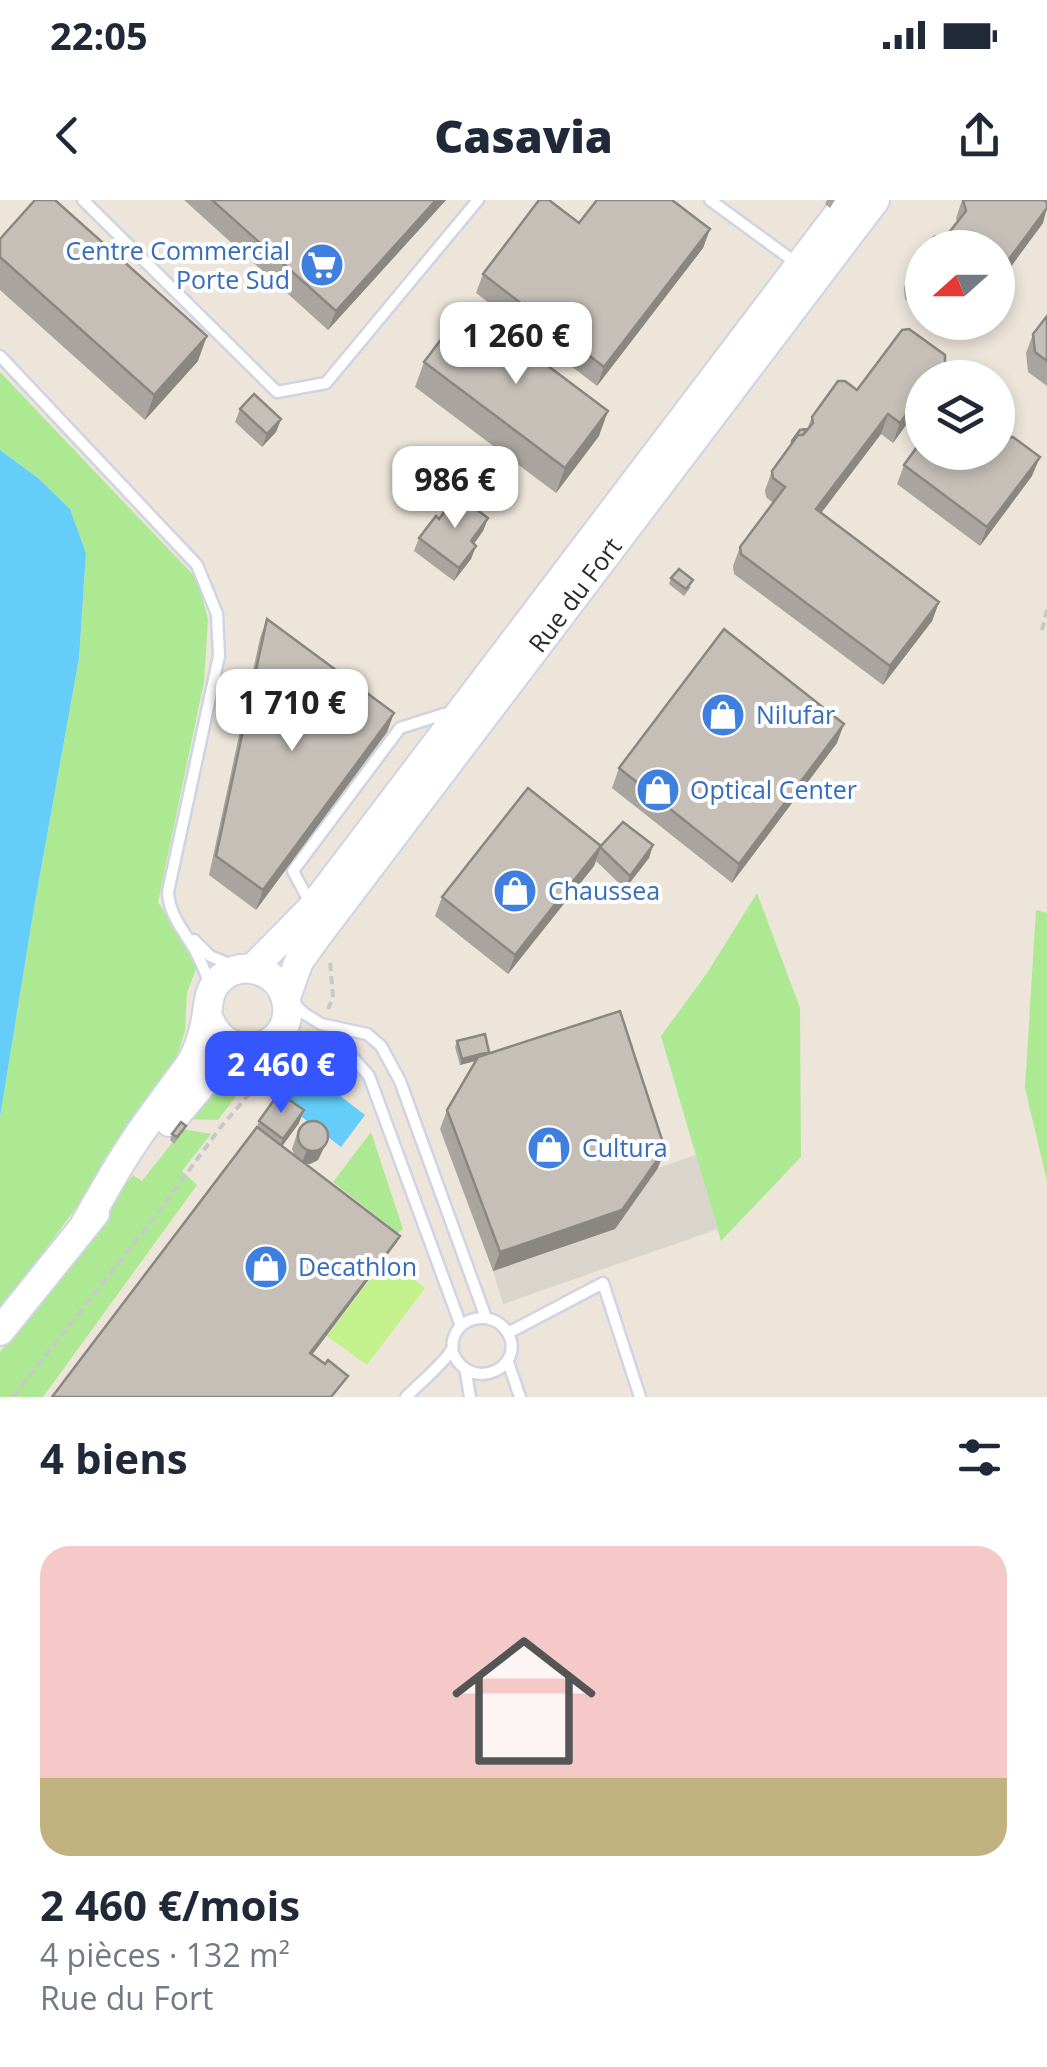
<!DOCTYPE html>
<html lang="fr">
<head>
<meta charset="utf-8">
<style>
	body { margin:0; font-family:"Open Sans",sans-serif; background:#f2f2f3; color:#1f2937; height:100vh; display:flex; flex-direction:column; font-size:38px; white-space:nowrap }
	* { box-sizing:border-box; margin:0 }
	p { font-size:32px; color:#747a83 }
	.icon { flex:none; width:55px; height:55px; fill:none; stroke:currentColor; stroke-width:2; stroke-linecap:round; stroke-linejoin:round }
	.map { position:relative; height:1197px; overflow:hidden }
	.panel { display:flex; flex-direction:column; background:#fff; flex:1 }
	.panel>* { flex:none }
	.needle { width:65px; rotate:249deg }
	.tools { position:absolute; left:905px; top:30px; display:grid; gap:20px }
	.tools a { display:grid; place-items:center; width:110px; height:110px; border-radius:50%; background:#fff; box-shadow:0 5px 15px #0003; font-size:50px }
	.price { position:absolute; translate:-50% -85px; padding:0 22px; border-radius:20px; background:#fff; color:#222; font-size:32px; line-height:65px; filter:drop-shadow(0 2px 5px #0008) }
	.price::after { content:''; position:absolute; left:50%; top:60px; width:30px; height:22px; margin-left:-15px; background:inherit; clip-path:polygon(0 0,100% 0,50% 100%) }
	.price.active { background:#3555ff; color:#fff }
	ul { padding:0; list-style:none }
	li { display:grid; align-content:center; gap:20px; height:530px; padding:0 40px }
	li+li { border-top:2px solid #e0e1e3 }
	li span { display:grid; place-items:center; height:310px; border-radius:30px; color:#555 }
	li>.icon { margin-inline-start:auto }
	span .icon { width:180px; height:180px; fill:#fffc; stroke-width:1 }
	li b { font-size:42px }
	h2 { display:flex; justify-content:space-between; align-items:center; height:120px; padding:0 40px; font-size:42px }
	.status { display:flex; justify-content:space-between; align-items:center; height:70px; padding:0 50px; background:#fff; direction:ltr }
	.status svg { height:28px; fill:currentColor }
	header { display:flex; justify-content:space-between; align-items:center; height:130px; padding:0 40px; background:#fff; font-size:45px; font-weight:800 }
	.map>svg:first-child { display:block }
	.green { fill:#ade992 }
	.pitch { fill:#c3f18c }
	.plaza { fill:#d9d5cd }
	.water { fill:#64cdf9 }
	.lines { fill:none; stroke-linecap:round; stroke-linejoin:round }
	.lane-casing { stroke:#cfd3e4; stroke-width:15 }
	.secondary-casing { stroke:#cfd3e4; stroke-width:32 }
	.path { stroke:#c8c8c8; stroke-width:4; stroke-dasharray:8 5; stroke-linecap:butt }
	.lane { stroke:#fff; stroke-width:10 }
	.secondary { stroke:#fff; stroke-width:28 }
	.wall { fill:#a9a49d }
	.shaded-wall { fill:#8a8680 }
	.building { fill:#c5bfb7; stroke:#8a8680; stroke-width:2.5 }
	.labels { text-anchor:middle; stroke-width:8; stroke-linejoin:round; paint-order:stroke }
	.shop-label { font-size:25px; fill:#366cbe; stroke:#fff; text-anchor:start }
	.street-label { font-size:25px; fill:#2a2a2a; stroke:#fff }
</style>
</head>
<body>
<div class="status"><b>22:05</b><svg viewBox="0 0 49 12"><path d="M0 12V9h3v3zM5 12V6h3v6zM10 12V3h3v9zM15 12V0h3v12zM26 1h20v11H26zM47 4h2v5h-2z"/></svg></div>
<header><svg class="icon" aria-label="back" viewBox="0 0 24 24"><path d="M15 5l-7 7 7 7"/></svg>Casavia<svg class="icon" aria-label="share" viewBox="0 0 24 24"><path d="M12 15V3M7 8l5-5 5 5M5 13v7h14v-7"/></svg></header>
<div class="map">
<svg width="1047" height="1197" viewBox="0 0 1047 1197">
	<rect width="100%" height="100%" fill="#ede5da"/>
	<path class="green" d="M 0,172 L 198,380 L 208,420 L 204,482 L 158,702 L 197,766 L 187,793 L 185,831 L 178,853 L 131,933 L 0,1111 L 0,917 L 34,708 L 79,458 L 86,353 L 70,309 L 38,278 L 0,250 Z
		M 757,693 L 800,808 L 801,957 L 721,1041 L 661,836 L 707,773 Z
		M 1036,710 L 1047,713 L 1047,981 L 1025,888 Z
		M 303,849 L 303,854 L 273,860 L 253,874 L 218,920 L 185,919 L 223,873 L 279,851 Z
		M 183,929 L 211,934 L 182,971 L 197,985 L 43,1197 L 0,1197 L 0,1152 L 133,975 L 142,981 Z
		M 371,932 L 403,1029 L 398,1033 L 333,982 Z"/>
	<path class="pitch" d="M 386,1058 L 425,1088 L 367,1165 L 327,1136 Z"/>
	<path class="plaza" d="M 696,955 L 718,1029 L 503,1104 L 493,1071 L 615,1029 L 658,968 Z"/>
	<path class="water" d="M 0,250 L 38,278 L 70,309 L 86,353 L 79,458 L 34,708 L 0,917 Z
		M 309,872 L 365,915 L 341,947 L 268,891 L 279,878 Z"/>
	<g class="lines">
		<defs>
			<path id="lane" d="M 83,0 L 277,192 L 326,183 L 478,0
				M 710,0 L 799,65
				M 0,156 L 197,365 L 217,414 L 219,456 L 168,692 C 169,717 187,734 197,754 C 203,765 206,776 211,786
				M 310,703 L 293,671 L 400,528 L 444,514 L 451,517
				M 194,740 L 210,756 L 234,766
				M 292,802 L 305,814 L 321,824 L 367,834 L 381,846 L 400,881 L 486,1118
				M 275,843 L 314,844 L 349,853 L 369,876 L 461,1126
				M 508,1133 L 603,1083 L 640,1197
				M 508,1162 L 520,1197
				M 466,1173 L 470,1197
				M 406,1197 C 418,1185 442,1165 450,1152 C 456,1144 450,1146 454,1137 C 461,1116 491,1111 505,1129 C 532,1165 470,1197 452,1151"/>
			<path id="secondary" d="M 252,769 L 312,708 L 849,0
				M 286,797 L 299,761 L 317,736 L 875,0
				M 170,922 L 203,883 L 243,849
				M 85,1024 C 101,997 115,970 132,945 C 146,923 162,903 177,882 C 182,875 190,866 194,857 C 200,845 205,827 207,813 C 209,800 209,789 220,779 C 242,758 280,771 286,800 C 298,849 226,872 207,814
				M 0,1131 L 95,1013"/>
		</defs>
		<use href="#lane" class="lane-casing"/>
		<use href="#secondary" class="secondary-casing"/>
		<path class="path" d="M 1042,430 L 1047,410
			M 328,809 L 333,798 L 330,760
			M 13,1197 L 157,1014 L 220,928 L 269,871"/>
		<use href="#lane" class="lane"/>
		<use href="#secondary" class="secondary"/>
	</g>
	<path class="wall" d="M 184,0 L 446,0 L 328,130 Z
		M 827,0 L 835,0 L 830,8 L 825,4 Z
		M 962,0 L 1044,0 L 1043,23 L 998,84 L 998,48 L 947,35 L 957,22 L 956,18 Z
		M 579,23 L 710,29 L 703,48 L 597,186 L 476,93 L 483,74 Z
		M 0,39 L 198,161 L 145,220 L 0,90 Z
		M 922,52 L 922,111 L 905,99 L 904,88 L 910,69 Z
		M 1047,116 L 1047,186 L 1028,172 L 1026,153 L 1033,134 Z
		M 937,122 L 968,122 L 957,137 Z
		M 424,162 L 599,236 L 556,293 L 415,187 Z
		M 922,178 L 922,203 L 893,243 L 881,234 L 821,313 L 939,402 L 932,421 L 883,485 L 734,374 L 733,366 L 740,347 L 773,303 L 766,297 L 765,290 L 772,271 L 790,247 L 792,241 L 807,229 L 812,217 L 857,190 Z
		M 240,209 L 281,219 L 276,232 L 262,247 L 235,222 Z
		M 1004,238 L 1032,276 L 980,346 L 897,284 L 904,265 Z
		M 488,318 L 483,331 L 474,344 L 471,359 L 454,381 L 414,351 L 419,338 L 439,319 Z
		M 671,378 L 691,387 L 684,396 L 669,384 Z
		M 267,419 L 394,513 L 387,532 L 256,710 L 209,675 L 260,438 Z
		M 837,543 L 732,683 L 612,588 L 619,568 Z
		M 653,645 L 649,658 L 625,689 L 596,661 L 594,666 L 508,774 L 435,716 L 442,697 L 601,646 Z
		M 457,841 L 658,968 L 615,1029 L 493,1071 L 440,929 L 447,910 L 475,861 L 460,865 L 455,847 Z
		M 259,921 L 299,923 L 282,946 L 295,956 L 292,949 L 299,928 L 328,939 L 318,960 L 310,964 L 304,963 L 397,1042 L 312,1155 L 345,1182 L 52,1197 L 257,927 Z
		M 186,926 L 183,932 L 174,944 L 170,940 L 172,934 Z"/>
	<path class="shaded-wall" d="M 436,0 L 446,0 L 328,130 L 336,111 Z
		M 1047,8 L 1043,23 L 998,84 L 998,74 Z
		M 710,29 L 703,48 L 597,186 L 604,167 Z
		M 962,122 L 968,122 L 957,137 Z
		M 207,136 L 198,161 L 145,220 L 154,195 Z
		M 922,193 L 922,203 L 893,243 L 900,223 Z
		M 608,211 L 599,236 L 556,293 L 565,268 Z
		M 888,214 L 881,234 L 809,329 L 816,309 Z
		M 281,219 L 276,232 L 262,247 L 267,234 Z
		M 1040,257 L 1032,276 L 980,346 L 987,327 Z
		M 488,318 L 483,331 L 466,354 L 471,341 Z
		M 476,346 L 471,359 L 454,381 L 459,368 Z
		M 939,402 L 932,421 L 883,485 L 890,466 Z
		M 394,513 L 387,532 L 256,710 L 263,690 Z
		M 844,524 L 837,543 L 732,683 L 739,664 Z
		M 653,645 L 649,658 L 625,689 L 630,676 Z
		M 601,646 L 594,666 L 508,774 L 515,755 Z
		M 489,852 L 487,858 L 460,865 L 462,859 Z
		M 304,910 L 299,923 L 278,952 L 283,939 Z
		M 328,939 L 318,960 L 310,964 L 302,963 L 307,950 Z
		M 665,949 L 658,968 L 615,1029 L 493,1071 L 500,1052 Z
		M 400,1036 L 397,1042 L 308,1160 L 310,1153 Z"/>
	<path class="building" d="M 35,0 L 55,0 L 207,136 L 154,195 L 0,57 L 0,39 Z
		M 212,0 L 436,0 L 336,111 Z
		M 539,0 L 549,0 L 579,23 L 597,0 L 672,0 L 710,29 L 604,167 L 483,74 Z
		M 963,0 L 1044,0 L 1047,2 L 1047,8 L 998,74 L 998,48 L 926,48 L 934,37 L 947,35 L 966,11 Z
		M 922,52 L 922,87 L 912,79 L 910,69 Z
		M 467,105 L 608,211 L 565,268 L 424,162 Z
		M 1047,116 L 1047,161 L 1035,152 L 1033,134 Z
		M 909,129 L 945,155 L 945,163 L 934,178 L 922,178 L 922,193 L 900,223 L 888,214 L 816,309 L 939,402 L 890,466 L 741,354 L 740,347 L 785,287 L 773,278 L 772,271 L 798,235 L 803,235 L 813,223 L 812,217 L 838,181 L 845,181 L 857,190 L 902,130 Z
		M 254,194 L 281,219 L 267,234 L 240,209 Z
		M 998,225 L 1003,229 L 1004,238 L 1013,237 L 1040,257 L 987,327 L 904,265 L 922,240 L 922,252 L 998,252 Z
		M 807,229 L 803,235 L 798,235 L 792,243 L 792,241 L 800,230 Z
		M 457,295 L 488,318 L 471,341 L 476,346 L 459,368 L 419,338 L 436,316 L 439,319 Z
		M 679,369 L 693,380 L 686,389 L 671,378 Z
		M 267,419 L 394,513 L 263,690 L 216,656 Z
		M 724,429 L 844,524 L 739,664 L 619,568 Z
		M 528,588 L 601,646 L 515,755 L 442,697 Z
		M 623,622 L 653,645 L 630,676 L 600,647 Z
		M 620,811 L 665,949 L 622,1010 L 500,1052 L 447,910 L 478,857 Z
		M 485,834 L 489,852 L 462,859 L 457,841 Z
		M 279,893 L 304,910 L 283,939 L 259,921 Z
		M298 936a15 15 0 1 1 30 0a15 15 0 1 1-30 0Z
		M 181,922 L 186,926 L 177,937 L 172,934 Z
		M 257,927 L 400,1036 L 310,1153 L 325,1164 L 328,1160 L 348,1176 L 331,1197 L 52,1197 Z"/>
	<defs>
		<symbol id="supermarket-disc" viewBox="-11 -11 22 22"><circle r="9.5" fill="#3f7fe0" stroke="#fff"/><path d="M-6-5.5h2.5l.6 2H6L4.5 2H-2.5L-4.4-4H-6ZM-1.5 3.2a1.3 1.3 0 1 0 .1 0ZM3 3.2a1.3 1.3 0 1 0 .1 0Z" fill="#fff"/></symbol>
		<symbol id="shop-disc" viewBox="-11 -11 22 22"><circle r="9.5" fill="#3f7fe0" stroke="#fff"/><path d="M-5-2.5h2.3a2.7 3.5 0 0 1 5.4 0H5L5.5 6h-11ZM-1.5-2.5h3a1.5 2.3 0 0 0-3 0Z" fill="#fff"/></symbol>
	</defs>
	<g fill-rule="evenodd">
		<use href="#supermarket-disc" x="297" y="40" width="50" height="50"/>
		<use href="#shop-disc" x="698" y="490" width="50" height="50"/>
		<use href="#shop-disc" x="633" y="565" width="50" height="50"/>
		<use href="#shop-disc" x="490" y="666" width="50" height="50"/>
		<use href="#shop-disc" x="524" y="923" width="50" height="50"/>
		<use href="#shop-disc" x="241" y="1042" width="50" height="50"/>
	</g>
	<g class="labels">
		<g class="shop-label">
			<text x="290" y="60" text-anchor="end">Centre Commercial<tspan x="290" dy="29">Porte Sud</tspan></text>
			<text x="756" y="524">Nilufar</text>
			<text x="690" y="599">Optical Center</text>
			<text x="548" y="700">Chaussea</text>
			<text x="582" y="957">Cultura</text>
			<text x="298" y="1076">Decathlon</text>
		</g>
		<g class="street-label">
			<text transform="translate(575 395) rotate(-53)" y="9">Rue du Fort</text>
		</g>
	</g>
</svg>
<div class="tools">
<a><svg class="needle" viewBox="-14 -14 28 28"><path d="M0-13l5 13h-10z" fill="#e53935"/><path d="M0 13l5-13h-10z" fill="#747a83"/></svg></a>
<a><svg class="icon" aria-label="layers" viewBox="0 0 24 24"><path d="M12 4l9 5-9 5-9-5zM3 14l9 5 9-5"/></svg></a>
</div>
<b class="price" style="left:516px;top:187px">1 260 €</b>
<b class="price" style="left:455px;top:331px">986 €</b>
<b class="price" style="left:292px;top:554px">1 710 €</b>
<b class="price active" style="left:281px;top:916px">2 460 €</b>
</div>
<section class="panel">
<h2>4 biens<svg class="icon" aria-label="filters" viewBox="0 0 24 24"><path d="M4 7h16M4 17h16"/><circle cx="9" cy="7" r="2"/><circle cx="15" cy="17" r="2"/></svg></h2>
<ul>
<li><span style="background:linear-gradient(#f6c9c9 75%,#c2b280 0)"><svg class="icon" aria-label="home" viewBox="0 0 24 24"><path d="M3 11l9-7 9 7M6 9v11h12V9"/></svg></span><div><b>2 460 €/mois</b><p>4 pièces · 132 m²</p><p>Rue du Fort</p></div></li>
</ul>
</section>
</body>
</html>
